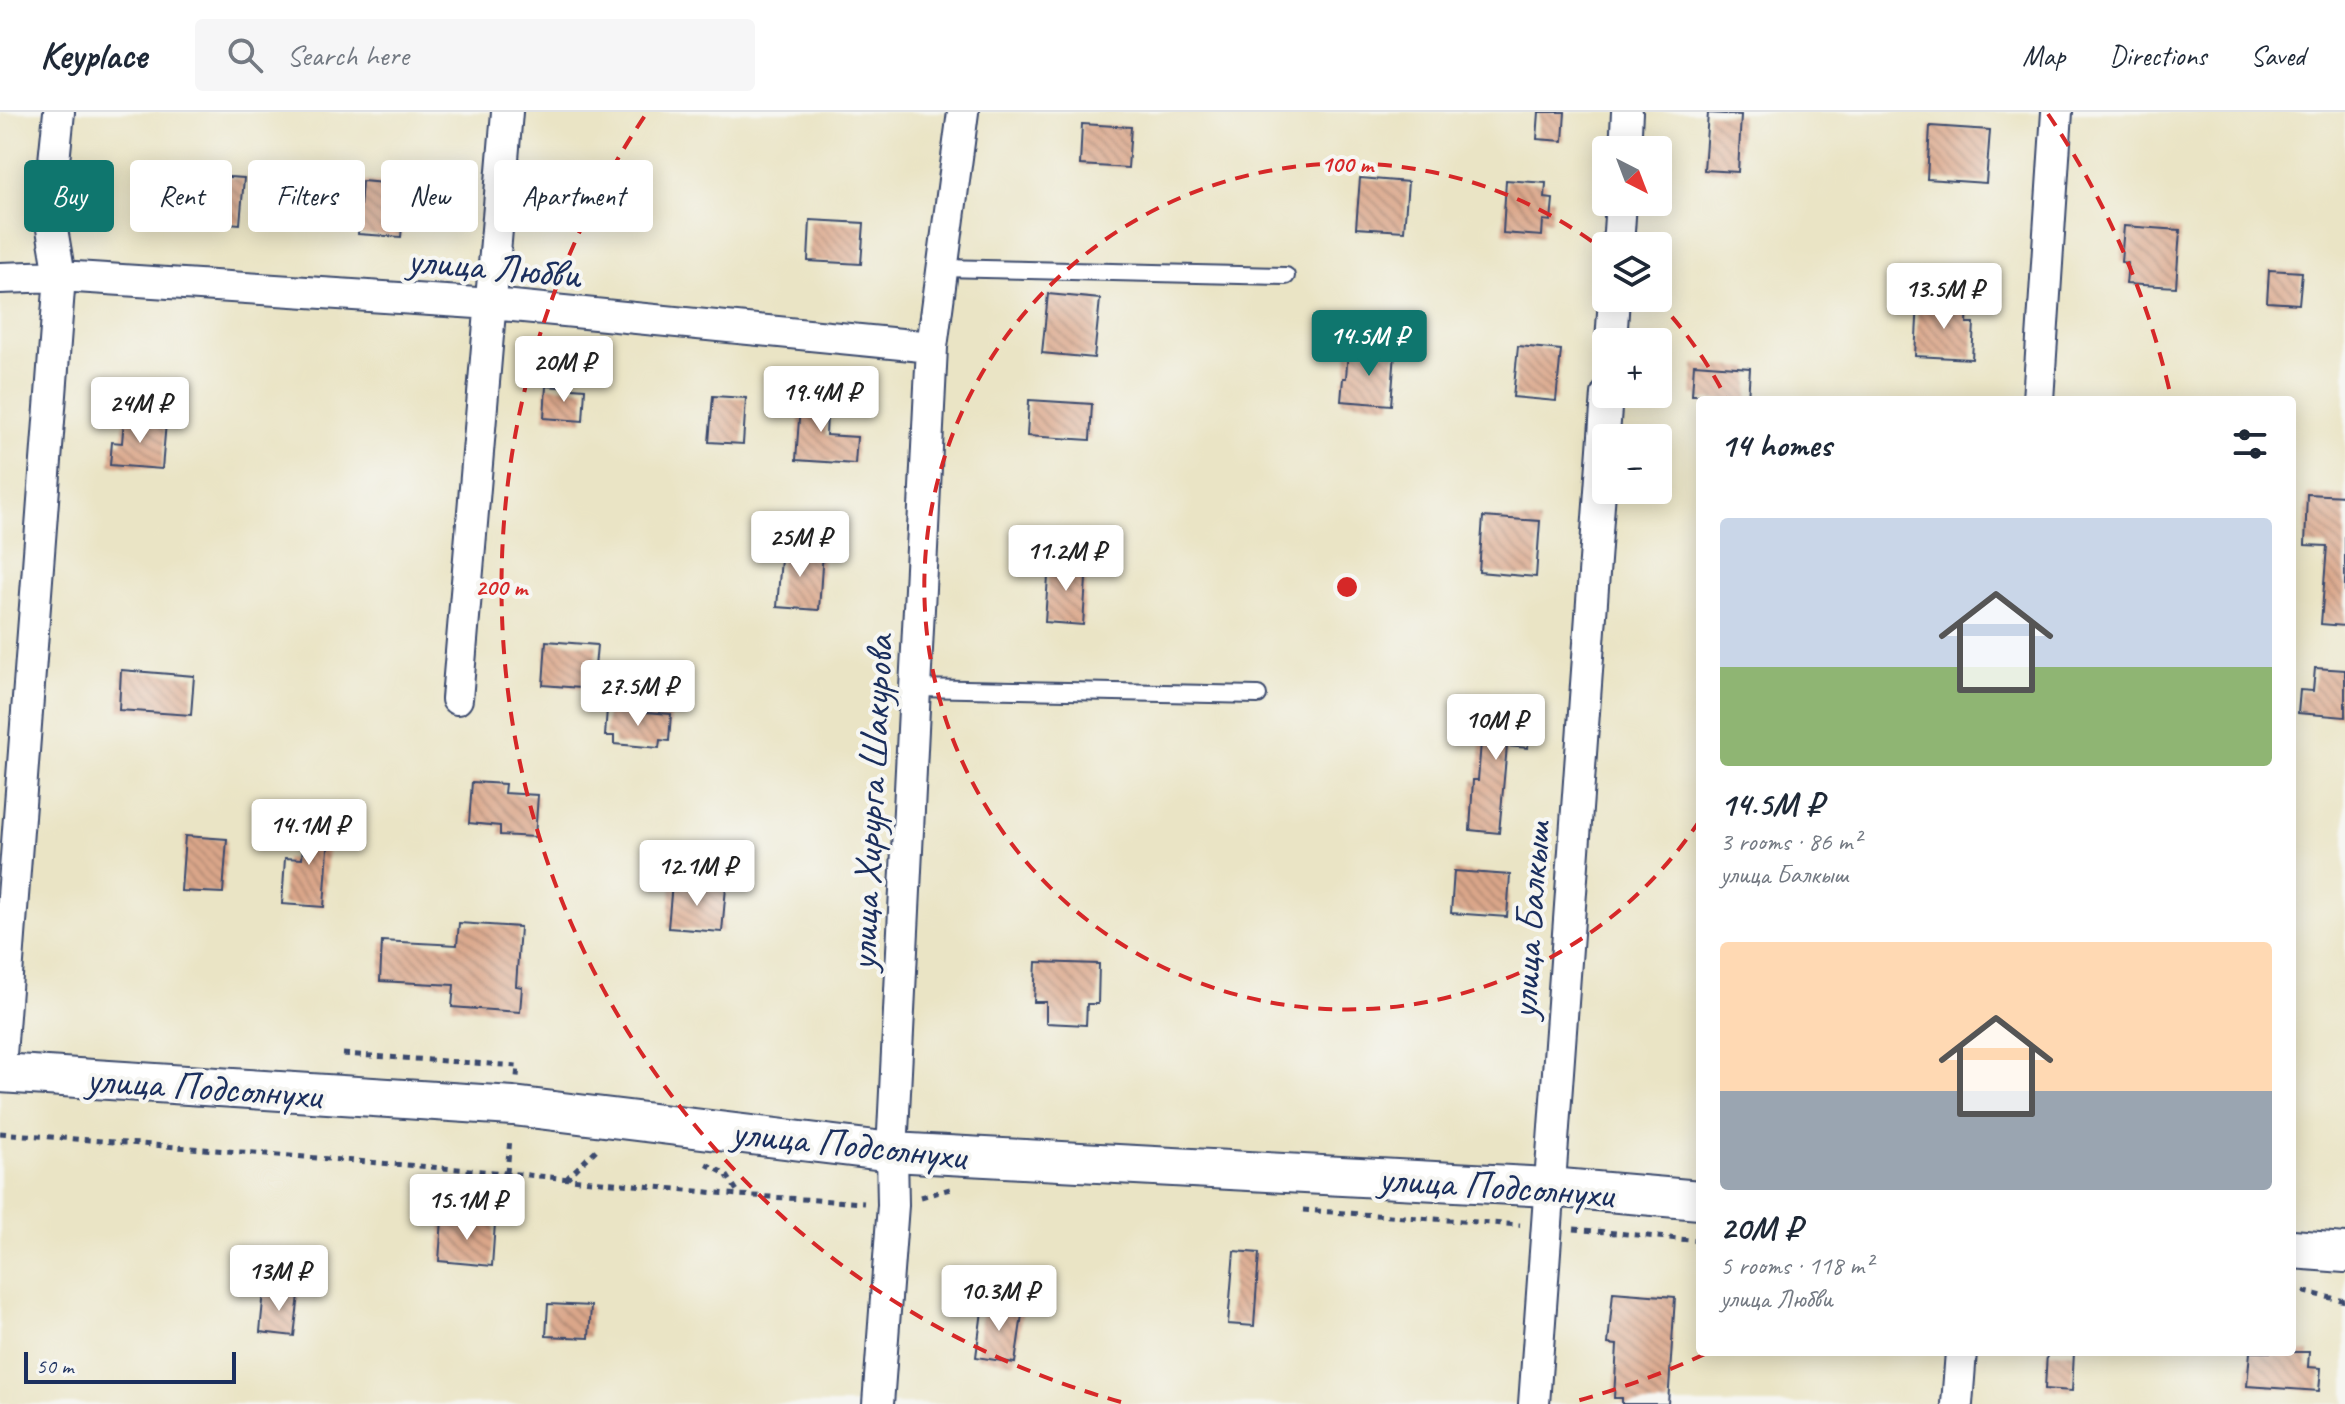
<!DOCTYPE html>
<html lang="en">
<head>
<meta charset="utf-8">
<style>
	body { margin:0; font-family:Caveat,sans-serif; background:#f6f6f7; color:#1f2937; height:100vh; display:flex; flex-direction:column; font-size:30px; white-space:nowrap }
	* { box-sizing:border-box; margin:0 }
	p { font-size:26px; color:#747a83 }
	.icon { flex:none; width:44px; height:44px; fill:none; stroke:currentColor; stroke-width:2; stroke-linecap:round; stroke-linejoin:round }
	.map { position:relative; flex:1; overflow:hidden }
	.sheet { position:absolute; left:1696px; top:284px; width:600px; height:960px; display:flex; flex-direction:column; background:#fff; border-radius:8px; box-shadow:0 4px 20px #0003 }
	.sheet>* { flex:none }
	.top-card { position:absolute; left:24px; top:48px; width:760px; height:72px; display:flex; gap:16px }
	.needle { width:52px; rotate:138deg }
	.fabs { position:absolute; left:1592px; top:24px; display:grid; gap:16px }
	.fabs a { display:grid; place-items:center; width:80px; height:80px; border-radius:8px; background:#fff; box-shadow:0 4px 20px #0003; font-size:40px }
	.scale { position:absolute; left:24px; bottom:20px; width:212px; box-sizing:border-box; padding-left:8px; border:4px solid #1b2f5e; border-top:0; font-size:22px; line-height:28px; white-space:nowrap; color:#1b2f5e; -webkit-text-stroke:6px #f6f6f2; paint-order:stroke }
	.price { position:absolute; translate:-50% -68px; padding:0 18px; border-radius:8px; background:#fff; color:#222; font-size:26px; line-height:52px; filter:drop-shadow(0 2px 4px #0008) }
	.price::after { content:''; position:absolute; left:50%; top:48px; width:24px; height:18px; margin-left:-12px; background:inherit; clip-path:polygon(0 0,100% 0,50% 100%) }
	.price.on { background:#0f766e; color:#fff }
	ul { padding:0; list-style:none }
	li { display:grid; align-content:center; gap:16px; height:424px; padding:0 24px }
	li span { display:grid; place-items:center; height:248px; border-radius:8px; color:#555 }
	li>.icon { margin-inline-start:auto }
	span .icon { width:144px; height:144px; fill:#fffc; stroke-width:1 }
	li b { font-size:34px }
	h2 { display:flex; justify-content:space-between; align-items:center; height:96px; padding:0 24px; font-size:34px }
	.tag { padding:0 28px; border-radius:8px; background:#fff; box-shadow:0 4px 20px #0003; font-size:28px; line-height:72px }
	.tag.on { background:#0f766e; color:#fff }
	header { display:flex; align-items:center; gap:48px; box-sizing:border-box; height:112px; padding:0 40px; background:#fff; border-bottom:2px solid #e0e1e3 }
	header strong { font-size:38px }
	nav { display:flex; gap:44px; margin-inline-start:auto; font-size:28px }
	.search { width:560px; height:72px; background:#f6f6f7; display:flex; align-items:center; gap:20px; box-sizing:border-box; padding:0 28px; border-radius:8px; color:#747a83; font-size:30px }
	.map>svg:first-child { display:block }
	.building { fill:url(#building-back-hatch) }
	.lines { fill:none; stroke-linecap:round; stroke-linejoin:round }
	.service-casing { stroke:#3a4a6d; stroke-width:20 }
	.minor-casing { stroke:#3a4a6d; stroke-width:34 }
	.tertiary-casing { stroke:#3a4a6d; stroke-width:42 }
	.path { stroke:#3a4a6d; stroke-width:5; stroke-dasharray:6 6; stroke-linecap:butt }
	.service { stroke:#fff; stroke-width:16 }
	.minor { stroke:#fff; stroke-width:30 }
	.tertiary { stroke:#fff; stroke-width:38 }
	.ring { fill:none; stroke:#d62828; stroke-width:4; stroke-dasharray:14 10 }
	.labels { text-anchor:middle; stroke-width:8; stroke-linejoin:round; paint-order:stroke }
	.street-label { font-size:40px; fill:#1b2f5e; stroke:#f6f6f2 }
	.centre { fill:#d62828; stroke:#f6f6f2; stroke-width:4 }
	.ring-label { font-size:24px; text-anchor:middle; font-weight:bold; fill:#d62828; stroke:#f6f6f2; stroke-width:8; stroke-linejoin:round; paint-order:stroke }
</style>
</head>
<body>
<header>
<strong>Keyplace</strong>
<div class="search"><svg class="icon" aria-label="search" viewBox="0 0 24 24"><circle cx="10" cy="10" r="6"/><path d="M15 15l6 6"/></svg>Search here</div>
<nav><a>Map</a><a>Directions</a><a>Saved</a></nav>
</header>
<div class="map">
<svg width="2345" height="1292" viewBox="0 0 2345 1292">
	<defs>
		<pattern id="building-back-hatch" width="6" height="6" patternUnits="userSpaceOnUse" patternTransform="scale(2)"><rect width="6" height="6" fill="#daa689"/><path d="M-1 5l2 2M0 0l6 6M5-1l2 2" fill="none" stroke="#b08873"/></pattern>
	</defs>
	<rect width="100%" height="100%" fill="#f6f6f2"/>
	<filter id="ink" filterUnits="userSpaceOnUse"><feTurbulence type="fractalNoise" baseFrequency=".0125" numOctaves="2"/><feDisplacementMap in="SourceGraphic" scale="16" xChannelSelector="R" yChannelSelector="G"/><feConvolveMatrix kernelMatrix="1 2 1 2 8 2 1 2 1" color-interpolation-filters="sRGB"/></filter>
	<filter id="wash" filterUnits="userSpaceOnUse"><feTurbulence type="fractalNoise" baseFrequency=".006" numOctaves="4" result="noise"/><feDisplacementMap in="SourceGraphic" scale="32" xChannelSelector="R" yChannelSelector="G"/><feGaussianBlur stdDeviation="1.8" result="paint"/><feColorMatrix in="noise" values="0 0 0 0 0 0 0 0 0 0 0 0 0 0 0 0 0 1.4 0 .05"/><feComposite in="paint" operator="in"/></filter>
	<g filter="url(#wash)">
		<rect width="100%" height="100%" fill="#eae4c5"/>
		<g id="blocks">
			<path class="building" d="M 1539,0 L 1565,0 L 1563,29 L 1537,27 Z
				M 1708,1 L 1741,3 L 1738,60 L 1704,58 Z
				M 1082,12 L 1131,15 L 1128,56 L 1080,53 Z
				M 1930,14 L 1990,18 L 1986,71 L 1927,67 Z
				M 197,63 L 244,66 L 240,112 L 193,108 Z
				M 1360,66 L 1408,70 L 1404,119 L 1356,116 Z
				M 1506,68 L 1546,71 L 1545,86 L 1553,87 L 1551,109 L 1543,108 L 1542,124 L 1503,121 Z
				M 362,69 L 406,73 L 401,125 L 358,122 Z
				M 810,108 L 864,111 L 861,152 L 808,149 Z
				M 2124,114 L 2180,118 L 2176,175 L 2126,172 L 2128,151 L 2121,150 Z
				M 2269,158 L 2302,160 L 2299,192 L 2267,190 Z
				M 1048,182 L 1100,187 L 1094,246 L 1042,241 Z
				M 1918,189 L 1968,192 L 1967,211 L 1974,211 L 1972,247 L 1915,244 Z
				M 1518,234 L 1561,238 L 1556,289 L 1513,285 Z
				M 1348,238 L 1395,241 L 1391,293 L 1341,289 L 1343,266 L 1346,266 Z
				M 1694,252 L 1750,256 L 1748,288 L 1698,288 L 1699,283 L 1692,283 Z
				M 546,274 L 585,277 L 583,309 L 544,306 Z
				M 801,280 L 828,282 L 826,323 L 857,325 L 855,352 L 796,348 Z
				M 713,284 L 746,286 L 743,332 L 709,330 Z
				M 1029,288 L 1092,292 L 1090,328 L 1027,324 Z
				M 124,307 L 166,310 L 162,357 L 110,353 L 112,330 L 122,331 Z
				M 2307,382 L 2345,384 L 2345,514 L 2321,512 L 2327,434 L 2305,433 Z
				M 1483,405 L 1540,409 L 1536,465 L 1479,460 Z
				M 782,435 L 823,439 L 819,498 L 777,495 Z
				M 1049,449 L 1087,452 L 1083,513 L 1045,510 Z
				M 546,529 L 597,533 L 593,577 L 543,573 Z
				M 2315,556 L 2345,558 L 2345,605 L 2298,601 L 2300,578 L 2313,579 Z
				M 121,558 L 194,564 L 191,603 L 119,598 Z
				M 1484,592 L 1530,595 L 1528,636 L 1507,634 L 1499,721 L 1470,718 L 1473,668 L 1478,668 Z
				M 607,597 L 671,602 L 669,629 L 660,628 L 659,636 L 614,632 L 614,624 L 605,624 Z
				M 472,670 L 505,672 L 504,681 L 538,683 L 535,725 L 500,723 L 500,714 L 469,711 Z
				M 305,705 L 330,707 L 324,795 L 282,792 L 285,746 L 302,747 Z
				M 185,724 L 227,727 L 223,781 L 181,779 Z
				M 1454,759 L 1510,763 L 1507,805 L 1451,801 Z
				M 672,771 L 726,775 L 722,820 L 668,816 Z
				M 459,811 L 520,815 L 516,874 L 522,875 L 520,900 L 452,895 L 454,873 L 380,869 L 382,829 L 457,833 Z
				M 1036,850 L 1099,852 L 1098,892 L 1087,892 L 1086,913 L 1046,911 L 1046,890 L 1034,890 Z
				M 442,1107 L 495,1111 L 492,1154 L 439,1149 Z
				M 1234,1139 L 1259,1141 L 1254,1214 L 1228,1212 Z
				M 264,1179 L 299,1183 L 294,1224 L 260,1220 Z
				M 1613,1180 L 1675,1185 L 1668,1292 L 1622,1292 L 1622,1286 L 1614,1286 L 1617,1233 L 1608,1232 Z
				M 983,1191 L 1023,1196 L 1015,1251 L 976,1245 Z
				M 548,1192 L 591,1194 L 589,1226 L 546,1224 Z
				M 2047,1240 L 2074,1240 L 2072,1279 L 2045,1277 Z
				M 2250,1240 L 2309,1240 L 2308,1255 L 2321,1256 L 2319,1279 L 2247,1274 Z"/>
		</g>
	</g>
	<g filter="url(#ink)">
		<use href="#blocks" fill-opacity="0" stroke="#3a4a6d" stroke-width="2"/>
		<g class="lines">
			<defs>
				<path id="service" d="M 943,156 L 1286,164
					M 916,576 L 1258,583"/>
				<path id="minor" d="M 1625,38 L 1627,0
					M 1618,134 L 1621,90
					M 0,166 L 60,164 L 492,192 L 932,235
					M 1611,230 L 1614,186
					M 2038,288 L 2057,0
					M 457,587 L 507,0
					M 0,956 L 60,164 L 49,99 L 59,0
					M 878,1292 L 893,1093 L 892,1040 L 932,235 L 963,0
					M 1534,1292 L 1607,282
					M 1957,1292 L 1961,1240"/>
				<path id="tertiary" d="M 0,961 L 513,994 L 892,1040 L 1549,1075 L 1700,1088
					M 2292,1137 L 2345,1141"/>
			</defs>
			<use href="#service" class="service-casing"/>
			<use href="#minor" class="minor-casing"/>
			<use href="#tertiary" class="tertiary-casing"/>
			<path class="path" d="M 343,942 L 518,954 L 517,965
				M 0,1021 L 507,1061 L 739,1083 L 864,1091
				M 706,1052 L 726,1062 L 739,1082
				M 507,1061 L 510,1026
				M 566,1067 L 596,1038
				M 921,1085 L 950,1077
				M 1303,1098 L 1520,1113
				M 1574,1117 L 1700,1129
				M 2292,1177 L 2345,1189"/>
			<use href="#service" class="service"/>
			<use href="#minor" class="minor"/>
			<use href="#tertiary" class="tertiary"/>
		</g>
	</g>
	<g class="ring">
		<path d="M1700 708A423 423 0 1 1 1605 139M1656 187A423 423 0 0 1 1726 286"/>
		<path d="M1705 1242A846 846 0 0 1 1573 1290M1121 1290A846 846 0 0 1 646 2M2048 2A846 846 0 0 1 2171 285"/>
	</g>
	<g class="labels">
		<g class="street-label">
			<text transform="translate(494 154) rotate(5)" y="14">улица Любви</text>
			<text transform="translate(870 691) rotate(-87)" y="14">улица Хирурга Шакурова</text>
			<text transform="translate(1529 808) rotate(-86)" y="14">улица Балкыш</text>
			<text transform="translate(204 974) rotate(4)" y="14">улица Подсолнухи</text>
			<text transform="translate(849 1031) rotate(6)" y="14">улица Подсолнухи</text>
			<text transform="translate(1496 1073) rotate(4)" y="14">улица Подсолнухи</text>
		</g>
	</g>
	<circle cx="1347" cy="475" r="12" class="centre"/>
	<g class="ring-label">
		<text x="1347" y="60">100 m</text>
		<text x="501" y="483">200 m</text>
	</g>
</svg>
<div class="fabs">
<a><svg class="needle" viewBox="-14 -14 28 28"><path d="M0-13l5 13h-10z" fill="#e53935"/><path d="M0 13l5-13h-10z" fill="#747a83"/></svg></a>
<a><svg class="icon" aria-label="layers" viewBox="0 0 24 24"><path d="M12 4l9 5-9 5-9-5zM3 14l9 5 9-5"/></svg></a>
<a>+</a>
<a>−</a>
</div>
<div class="scale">50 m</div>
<b class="price" style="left:1944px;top:219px">13.5M ₽</b>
<b class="price on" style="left:1369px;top:266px">14.5M ₽</b>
<b class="price" style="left:564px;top:292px">20M ₽</b>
<b class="price" style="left:821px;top:322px">19.4M ₽</b>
<b class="price" style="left:140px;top:333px">24M ₽</b>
<b class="price" style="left:800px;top:467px">25M ₽</b>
<b class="price" style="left:1066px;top:481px">11.2M ₽</b>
<b class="price" style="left:638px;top:616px">27.5M ₽</b>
<b class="price" style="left:1496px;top:650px">10M ₽</b>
<b class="price" style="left:309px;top:755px">14.1M ₽</b>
<b class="price" style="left:697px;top:796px">12.1M ₽</b>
<b class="price" style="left:467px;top:1130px">15.1M ₽</b>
<b class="price" style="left:279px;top:1201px">13M ₽</b>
<b class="price" style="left:999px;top:1221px">10.3M ₽</b>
<div class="top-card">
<a class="tag on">Buy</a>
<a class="tag">Rent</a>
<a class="tag">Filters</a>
<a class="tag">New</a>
<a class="tag">Apartment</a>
</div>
<section class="sheet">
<h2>14 homes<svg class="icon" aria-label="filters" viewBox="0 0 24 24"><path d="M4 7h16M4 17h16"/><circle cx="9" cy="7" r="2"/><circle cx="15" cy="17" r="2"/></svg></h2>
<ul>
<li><span style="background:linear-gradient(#c9d6e8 60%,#8fb573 0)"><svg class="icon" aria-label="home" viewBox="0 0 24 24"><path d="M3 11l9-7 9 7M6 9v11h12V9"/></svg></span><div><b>14.5M ₽</b><p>3 rooms · 86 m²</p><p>улица Балкыш</p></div></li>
<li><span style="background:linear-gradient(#ffd9b3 60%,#9aa5b1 0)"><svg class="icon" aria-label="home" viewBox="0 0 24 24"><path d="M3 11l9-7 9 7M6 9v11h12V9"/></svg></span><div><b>20M ₽</b><p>5 rooms · 118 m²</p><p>улица Любви</p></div></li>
</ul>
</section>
</div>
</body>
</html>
